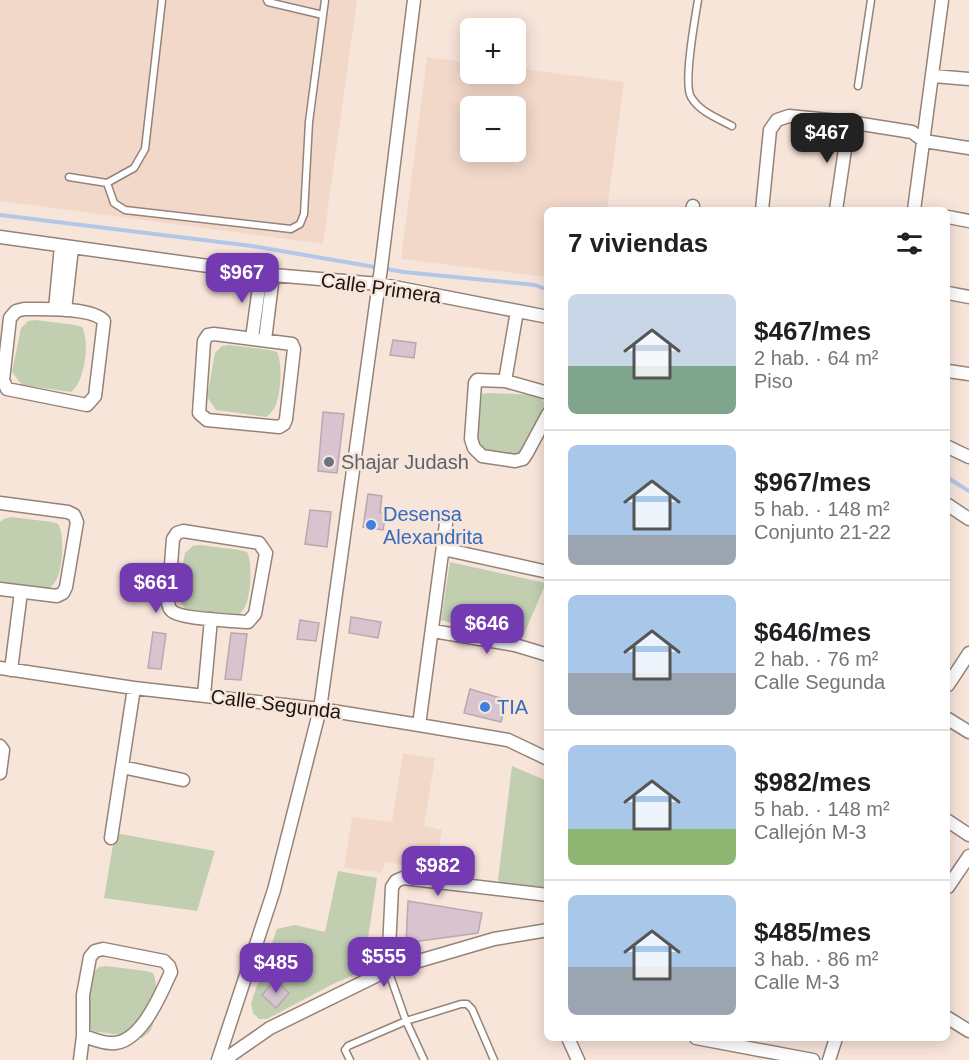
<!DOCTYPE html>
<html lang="es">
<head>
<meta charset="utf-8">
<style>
	body { margin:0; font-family:Helvetica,sans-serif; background:#f2f2f2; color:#202124; height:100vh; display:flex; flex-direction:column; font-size:22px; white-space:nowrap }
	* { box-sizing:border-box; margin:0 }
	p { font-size:20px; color:#757577 }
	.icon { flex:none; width:33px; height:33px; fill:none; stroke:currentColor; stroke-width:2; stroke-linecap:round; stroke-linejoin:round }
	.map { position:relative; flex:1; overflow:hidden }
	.details { position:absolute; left:544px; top:207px; width:406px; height:834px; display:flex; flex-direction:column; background:#fff; border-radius:9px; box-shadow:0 3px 15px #0003 }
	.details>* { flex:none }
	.controls { position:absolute; left:460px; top:18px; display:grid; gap:12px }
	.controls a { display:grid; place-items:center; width:66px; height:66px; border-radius:9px; background:#fff; box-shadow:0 3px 15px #0003; font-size:30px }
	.price { position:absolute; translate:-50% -51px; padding:0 14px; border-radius:12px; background:#733ab1; color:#fff; font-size:20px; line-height:39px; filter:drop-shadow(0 2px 3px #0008) }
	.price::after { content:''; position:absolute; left:50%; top:36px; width:18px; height:14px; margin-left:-9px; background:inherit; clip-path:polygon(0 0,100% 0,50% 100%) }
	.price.current { background:#222; color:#fff }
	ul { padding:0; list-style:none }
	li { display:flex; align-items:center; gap:18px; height:150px; padding:0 24px }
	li+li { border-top:2px solid #e0e0e0 }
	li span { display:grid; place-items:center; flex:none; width:168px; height:120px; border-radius:9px; color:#555 }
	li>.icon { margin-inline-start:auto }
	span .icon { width:72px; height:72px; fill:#fffc; stroke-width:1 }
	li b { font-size:26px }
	h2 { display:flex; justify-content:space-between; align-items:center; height:72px; padding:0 24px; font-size:26px }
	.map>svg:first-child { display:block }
	.built { fill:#f2d8c9; fill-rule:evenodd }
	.green { fill:#c1ceb0 }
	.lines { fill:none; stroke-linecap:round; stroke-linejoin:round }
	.stream { stroke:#b2c7e9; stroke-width:4 }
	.building { fill:#d7c4ce; stroke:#baa7b0; stroke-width:1.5 }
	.service-casing { stroke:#948379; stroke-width:9 }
	.minor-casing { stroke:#948379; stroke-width:15 }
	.service { stroke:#fff; stroke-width:6 }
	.minor { stroke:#fff; stroke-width:12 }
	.worship-dot { fill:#6b7280; stroke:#f8e5da; stroke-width:2 }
	.shop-dot { fill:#3f7fe0; stroke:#f8e5da; stroke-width:2 }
	.labels { text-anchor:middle; stroke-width:5; stroke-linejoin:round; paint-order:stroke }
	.street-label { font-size:20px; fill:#1c1512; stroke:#f8e5da }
	.worship-label { font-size:20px; fill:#5b616d; stroke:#f8e5da; text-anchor:start }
	.shop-label { font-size:20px; fill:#366cbe; stroke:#f8e5da; text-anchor:start }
</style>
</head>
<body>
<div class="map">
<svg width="969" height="1060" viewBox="0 0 969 1060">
	<rect width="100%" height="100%" fill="#f8e5da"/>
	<path class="built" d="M 0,0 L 357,0 L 323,244 L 0,201 Z
		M 427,57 L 471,63 L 471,74 L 516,74 L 516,68 L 624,82 L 607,210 L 548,210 L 547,277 L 401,259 ZM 516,106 L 516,152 L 471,152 L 471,106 Z
		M 403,753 L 435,758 L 424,826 L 442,830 L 435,870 L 385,862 L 382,873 L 344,867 L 352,817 L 392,822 Z"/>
	<path class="green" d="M 35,320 L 75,325 L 82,327 C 90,342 85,382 71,392 L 22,385 L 12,372 L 21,328 L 28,321 Z
		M 229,345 L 270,350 L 277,352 C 283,363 281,400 273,410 C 271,413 269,415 266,417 L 216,410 L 207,397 L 215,353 L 222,346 Z
		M 490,393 L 538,395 L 547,405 L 528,446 L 521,456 L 482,451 L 477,444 L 481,400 L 482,394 Z
		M 11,517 L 52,522 L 58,524 C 65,535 63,572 55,582 C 53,585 51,587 48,589 L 0,583 L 0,522 L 4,519 Z
		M 199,545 L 240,550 L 247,552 C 253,563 251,600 243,610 C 241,613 239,615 236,617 L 186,610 L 177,597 L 185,553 L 193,546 Z
		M 450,562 L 546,583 L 521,641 L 441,620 Z
		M 512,766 L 547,781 L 547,890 L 500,883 L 498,880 Z
		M 115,833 L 215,851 L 197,911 L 104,898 Z
		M 338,871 L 377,878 L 367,945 C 374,948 377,952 378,960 L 372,967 L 333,984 L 267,1019 L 259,1019 L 253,1013 L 251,1003 L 277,929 L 295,925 L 325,932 Z
		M 106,966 L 146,971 L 153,973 C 159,984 157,1021 150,1031 C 148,1034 145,1035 142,1038 L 92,1031 L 83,1018 L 92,974 L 99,967 Z"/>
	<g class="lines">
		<path class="stream" d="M 0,215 L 252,246 L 404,272 L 535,285 L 548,290
			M 948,478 L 969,491"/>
	</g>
	<path class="building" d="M 393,340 L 416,343 L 414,358 L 390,355 Z
		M 323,412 L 344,414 L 337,473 L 318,471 Z
		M 368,494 L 382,496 L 380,512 L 386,513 L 383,530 L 363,527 Z
		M 310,510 L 331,512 L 327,547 L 305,544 Z
		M 351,617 L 381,622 L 378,638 L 349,633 Z
		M 300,620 L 319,623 L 316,641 L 297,639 Z
		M 153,632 L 166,634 L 161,669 L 148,668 Z
		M 231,633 L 247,634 L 241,680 L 225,679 Z
		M 470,689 L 507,700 L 501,722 L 464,713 Z
		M 408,901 L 482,913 L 478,933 L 406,943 Z
		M 275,980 L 289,993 L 276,1008 L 262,995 Z"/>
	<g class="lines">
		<defs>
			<path id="service" d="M 267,0 L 268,2 L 323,15
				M 698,0 C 695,19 683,83 691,97 C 700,112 717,118 732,126
				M 858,86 L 871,0
				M 69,177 L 107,183 L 134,168 L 145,149 L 162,0
				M 107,183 L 114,203 L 125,210 L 291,229 L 300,224 L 304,214 L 309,122 L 325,0
				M 388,970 L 406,1021 L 424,1060
				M 350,1060 L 345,1050 L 348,1046 L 406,1021 L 461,1004 L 467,1004 L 472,1009 L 494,1060"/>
			<path id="minor" d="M 933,76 L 969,79
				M 692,210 L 693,206
				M 762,210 L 770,130 L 777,120 L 789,116 L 849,122 L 912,132 L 924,141 L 969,148
				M 836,210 L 849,122
				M 914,210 L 942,0
				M 948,217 L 969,221
				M 0,237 L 273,275 L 379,284 L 548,317
				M 948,293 L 969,297
				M 24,309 C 42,309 93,307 104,321 L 95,396 L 87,405 L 7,389 L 3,380 L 10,318 L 16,311 Z
				M 55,309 L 61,246
				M 65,310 L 72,248
				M 214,334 L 292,344 L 294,349 L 286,419 L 284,424 L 279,427 L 207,420 L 199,413 L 204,341 L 208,335 Z
				M 252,338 L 261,273
				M 265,340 L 273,275
				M 948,371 L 969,374
				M 505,381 L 517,311
				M 548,393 L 505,381 L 477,380 L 475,383 L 471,439 L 474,448 L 482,456 L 515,461 L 523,459 L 527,453 L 548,414
				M 948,447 L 969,457
				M 0,503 L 68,512 L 74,515 L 77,522 L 66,587 L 63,593 L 57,596 L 0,589
				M 948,505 L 969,519
				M 183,531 L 259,543 L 266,553 L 255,614 L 248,622 C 235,621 180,619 172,611 C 169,609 169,606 168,603 L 173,539 L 177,533 Z
				M 443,549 L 548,572
				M 433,631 L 515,645 L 548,655
				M 0,668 L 134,688 L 320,709 L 419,725 L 508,740 L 548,759
				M 11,670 L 21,592
				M 948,685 L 969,653
				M 204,695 L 211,619
				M 948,719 L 969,732
				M 419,725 L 447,516
				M 0,746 L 3,750 L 0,773
				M 122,767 L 183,780
				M 948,821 L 969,835
				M 111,838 L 134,688
				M 948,887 L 969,856
				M 388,970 L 392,887 L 396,881 L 403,878 L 548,895
				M 948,1018 L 969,1031
				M 568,1038 L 578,1060
				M 696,1038 L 813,1060
				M 80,1060 L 83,1036 L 83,995 L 90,957 L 95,951 L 103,949 L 164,961 L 169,966 L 171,972 C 161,994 140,1046 110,1043 C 101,1043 91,1038 83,1036
				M 218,1060 L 274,890 L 320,709 L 381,268 L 414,0
				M 224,1060 L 270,1028 L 388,970 L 494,939 L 548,930
				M 829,1060 L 836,1038"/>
		</defs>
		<use href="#service" class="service-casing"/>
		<use href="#minor" class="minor-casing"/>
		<use href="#service" class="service"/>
		<use href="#minor" class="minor"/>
	</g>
	<circle class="worship-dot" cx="329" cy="462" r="6"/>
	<g class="shop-dot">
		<circle cx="371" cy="525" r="6"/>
		<circle cx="485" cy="707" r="6"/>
	</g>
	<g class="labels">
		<g class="street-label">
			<text transform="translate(381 288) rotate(8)" y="7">Calle Primera</text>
			<text transform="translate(276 704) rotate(7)" y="7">Calle Segunda</text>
		</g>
		<g class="worship-label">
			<text x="341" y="469">Shajar Judash</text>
		</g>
		<g class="shop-label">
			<text x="383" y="521">Desensa<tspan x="383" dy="23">Alexandrita</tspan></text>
			<text x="497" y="714">TIA</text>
		</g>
	</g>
</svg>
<div class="controls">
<a>+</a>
<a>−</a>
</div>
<b class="price current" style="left:827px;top:164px">$467</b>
<b class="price" style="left:242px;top:304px">$967</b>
<b class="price" style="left:156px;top:614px">$661</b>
<b class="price" style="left:487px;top:655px">$646</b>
<b class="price" style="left:438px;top:897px">$982</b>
<b class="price" style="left:384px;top:988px">$555</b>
<b class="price" style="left:276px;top:994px">$485</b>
<section class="details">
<h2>7 viviendas<svg class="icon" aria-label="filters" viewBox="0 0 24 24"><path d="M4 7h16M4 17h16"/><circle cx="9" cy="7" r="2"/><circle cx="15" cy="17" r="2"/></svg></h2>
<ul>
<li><span style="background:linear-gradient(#c9d6e8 60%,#7fa58c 0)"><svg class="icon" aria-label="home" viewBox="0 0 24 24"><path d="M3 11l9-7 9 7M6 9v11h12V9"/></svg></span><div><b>$467/mes</b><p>2 hab. · 64 m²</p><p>Piso</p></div></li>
<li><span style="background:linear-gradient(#a9c7e8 75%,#9aa5b1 0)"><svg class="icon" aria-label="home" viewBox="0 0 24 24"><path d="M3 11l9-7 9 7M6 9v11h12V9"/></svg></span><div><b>$967/mes</b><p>5 hab. · 148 m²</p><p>Conjunto 21-22</p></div></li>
<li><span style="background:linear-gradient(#a9c7e8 65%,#9aa5b1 0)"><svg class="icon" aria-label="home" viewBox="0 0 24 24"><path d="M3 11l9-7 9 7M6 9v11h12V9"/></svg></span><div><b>$646/mes</b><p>2 hab. · 76 m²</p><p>Calle Segunda</p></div></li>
<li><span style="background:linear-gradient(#a9c7e8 70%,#8fb573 0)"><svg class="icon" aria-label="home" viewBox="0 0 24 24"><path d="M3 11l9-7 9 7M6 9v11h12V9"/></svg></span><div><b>$982/mes</b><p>5 hab. · 148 m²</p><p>Callejón M-3</p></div></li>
<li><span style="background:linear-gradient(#a9c7e8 60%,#9aa5b1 0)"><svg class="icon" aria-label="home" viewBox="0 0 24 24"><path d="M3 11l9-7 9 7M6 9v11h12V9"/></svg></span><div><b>$485/mes</b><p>3 hab. · 86 m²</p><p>Calle M-3</p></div></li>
</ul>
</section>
</div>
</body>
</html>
